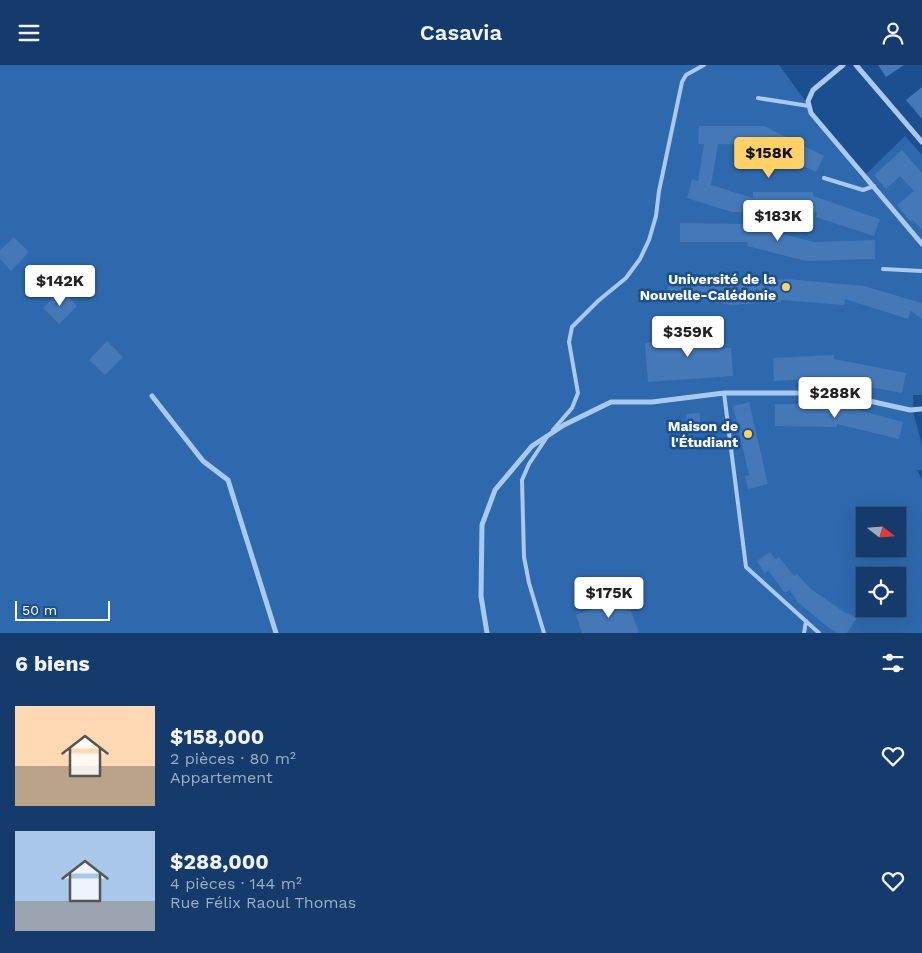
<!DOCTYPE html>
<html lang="fr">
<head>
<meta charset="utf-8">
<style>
	body { margin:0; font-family:"Work Sans",sans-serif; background:#214673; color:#f1f3f6; height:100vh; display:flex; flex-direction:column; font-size:19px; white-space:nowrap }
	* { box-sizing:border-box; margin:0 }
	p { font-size:16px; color:#9dadc1 }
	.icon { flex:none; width:28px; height:28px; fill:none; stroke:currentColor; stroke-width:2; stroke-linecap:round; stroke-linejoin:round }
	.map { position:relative; height:568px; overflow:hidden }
	.panel { display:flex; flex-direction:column; background:#143b6b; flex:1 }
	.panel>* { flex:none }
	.needle { width:32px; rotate:107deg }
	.fabs { position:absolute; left:856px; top:442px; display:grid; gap:10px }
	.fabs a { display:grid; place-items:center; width:50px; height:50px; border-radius:0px; background:#143b6b; box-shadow:0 5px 20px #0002,0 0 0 1px #33557e; font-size:25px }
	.scale { position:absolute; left:15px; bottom:12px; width:95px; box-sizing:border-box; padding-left:5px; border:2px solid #fff; border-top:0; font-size:14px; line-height:18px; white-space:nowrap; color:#fff; -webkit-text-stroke:4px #1b4f8f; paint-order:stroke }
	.price { position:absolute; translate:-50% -42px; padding:0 11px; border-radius:5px; background:#fff; color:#222; font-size:16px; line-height:32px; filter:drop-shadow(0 1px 2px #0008) }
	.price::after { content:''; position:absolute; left:50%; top:30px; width:15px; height:11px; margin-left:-8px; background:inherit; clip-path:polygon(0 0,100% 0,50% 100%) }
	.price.selected { background:#ffd166; color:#111 }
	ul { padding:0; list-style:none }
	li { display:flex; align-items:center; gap:15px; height:125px; padding:0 15px }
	li span { display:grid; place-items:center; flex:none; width:140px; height:100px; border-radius:0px; color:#555 }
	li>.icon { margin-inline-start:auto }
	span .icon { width:60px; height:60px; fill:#fffc; stroke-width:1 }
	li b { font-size:21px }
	h2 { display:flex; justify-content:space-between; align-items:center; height:60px; padding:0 15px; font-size:21px }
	header { display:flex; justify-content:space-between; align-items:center; height:65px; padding:0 15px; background:#143b6b; font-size:22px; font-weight:600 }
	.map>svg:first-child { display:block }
	.green { fill:#2e69ad; fill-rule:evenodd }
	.building { fill:#4478b7 }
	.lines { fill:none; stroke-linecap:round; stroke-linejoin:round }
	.service { stroke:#a9c9ee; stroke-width:4 }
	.minor { stroke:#a9c9ee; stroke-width:5 }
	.poi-dot { fill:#ffd166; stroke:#1b4f8f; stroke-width:2 }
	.labels { text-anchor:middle; stroke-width:5; stroke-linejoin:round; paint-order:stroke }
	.poi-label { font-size:14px; font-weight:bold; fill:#fff; stroke:#1b4f8f; text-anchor:end }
</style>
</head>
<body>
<header><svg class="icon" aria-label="menu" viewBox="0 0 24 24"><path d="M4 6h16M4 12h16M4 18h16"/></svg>Casavia<svg class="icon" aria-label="person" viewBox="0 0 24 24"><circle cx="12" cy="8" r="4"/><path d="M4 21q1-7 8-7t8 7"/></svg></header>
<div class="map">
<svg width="922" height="568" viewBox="0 0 922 568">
	<rect width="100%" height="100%" fill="#1b4f8f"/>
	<path class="green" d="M 0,0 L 779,0 L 862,113 L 905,71 L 922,90 L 922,330 L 913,330 L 914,350 L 922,380 L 922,405 L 917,405 L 922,414 L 922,568 L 0,568 ZM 865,451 L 898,451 L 898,484 L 865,484 ZM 865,511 L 898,511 L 898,544 L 865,544 Z"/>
	<path class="building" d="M 878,0 L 904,0 L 886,12 Z
		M 922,22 L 922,54 L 906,35 Z
		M 699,61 L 764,61 L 824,91 L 816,107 L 759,80 L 718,79 L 711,120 L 753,133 L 753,127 L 813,127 L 813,131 L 880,154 L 874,171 L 816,152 L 817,147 L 732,147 L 687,133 L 692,114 L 698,116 L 704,79 L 698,79 Z
		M 902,85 L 922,108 L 922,165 L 913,155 L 911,157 L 897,140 L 914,126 L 900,111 L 886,124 L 874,110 Z
		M 680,158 L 743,159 L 814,177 L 875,175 L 875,194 L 806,196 L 747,181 L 748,177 L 680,177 Z
		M 14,172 L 29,187 L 11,206 L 0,194 L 0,185 Z
		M 671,209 L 727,219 L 787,214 L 864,221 L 922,238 L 922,254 L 911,246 L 908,254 L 845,234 L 844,240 L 781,235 L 781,237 L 731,240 L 667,229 Z
		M 61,225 L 77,241 L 59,259 L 43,243 Z
		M 713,263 L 714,284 L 731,283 L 733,311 L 648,317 L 645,278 L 687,275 L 686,265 Z
		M 107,276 L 123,292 L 105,310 L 89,295 Z
		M 834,290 L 834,294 L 906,308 L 902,328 L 842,317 L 842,312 L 774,316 L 773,293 Z
		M 749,337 L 768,419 L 748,424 L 745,411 L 749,410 L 733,341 Z
		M 775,339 L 839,340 L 903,357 L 899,374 L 837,359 L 837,362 L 775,361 Z
		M 700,348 L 700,358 L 687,359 L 686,349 Z
		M 770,487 L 775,494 L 779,492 L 794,511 L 797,509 L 811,524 L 847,549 L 848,548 L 857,553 L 847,568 L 837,568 L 825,560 L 799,538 L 789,525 L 785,528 L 768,505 L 765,509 L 757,496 Z
		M 626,532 L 639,568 L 582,568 L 576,550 Z"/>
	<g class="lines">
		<path class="service" d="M 758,33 L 809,41
			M 824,113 L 863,125 L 874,121
			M 883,204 L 922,206
			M 724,328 L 746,502 L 819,568
			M 553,365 L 572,343 L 578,328 L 569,277 L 572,262 L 598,236 L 626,213 L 640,194 L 649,175 L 656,151 L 659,126 L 682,17 L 686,10 L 704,0
			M 544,568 L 529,518 L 524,492 L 522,415 L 529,399 L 547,372
			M 804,568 L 806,556"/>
		<path class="minor" d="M 843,0 L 813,25 L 808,36 L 811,48 L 922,179
			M 856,0 L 922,77
			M 152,331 L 203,396 L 228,415 L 276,568
			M 487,568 L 481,531 L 482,460 L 495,425 L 532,381 L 564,360 L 611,337 L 652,337 L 724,328 L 797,328 L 856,333 L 910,345 L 922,344"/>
	</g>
	<g class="poi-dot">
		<circle cx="786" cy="222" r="5"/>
		<circle cx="748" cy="369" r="5"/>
	</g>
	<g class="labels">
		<g class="poi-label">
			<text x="776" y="219">Université de la<tspan x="776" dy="16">Nouvelle-Calédonie</tspan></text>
			<text x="738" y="366">Maison de<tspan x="738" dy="16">l'Étudiant</tspan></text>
		</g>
	</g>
</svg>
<div class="fabs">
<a><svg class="needle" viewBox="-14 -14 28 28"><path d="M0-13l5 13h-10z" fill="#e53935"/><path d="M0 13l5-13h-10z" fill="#9dadc1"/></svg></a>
<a><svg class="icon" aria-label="locate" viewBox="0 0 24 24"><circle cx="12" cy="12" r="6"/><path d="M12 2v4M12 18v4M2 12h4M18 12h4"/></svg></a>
</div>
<div class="scale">50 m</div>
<b class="price selected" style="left:769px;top:114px">$158K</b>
<b class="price" style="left:778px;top:177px">$183K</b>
<b class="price" style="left:60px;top:242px">$142K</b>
<b class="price" style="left:688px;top:293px">$359K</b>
<b class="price" style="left:835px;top:354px">$288K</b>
<b class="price" style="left:609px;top:554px">$175K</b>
</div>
<section class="panel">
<h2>6 biens<svg class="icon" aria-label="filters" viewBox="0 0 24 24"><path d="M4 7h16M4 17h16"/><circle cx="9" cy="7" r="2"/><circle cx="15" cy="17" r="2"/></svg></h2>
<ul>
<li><span style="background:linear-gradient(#ffd9b3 60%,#b9a48a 0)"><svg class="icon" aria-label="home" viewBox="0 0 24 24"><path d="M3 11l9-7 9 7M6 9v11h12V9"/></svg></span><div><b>$158,000</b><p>2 pièces · 80 m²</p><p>Appartement</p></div><svg class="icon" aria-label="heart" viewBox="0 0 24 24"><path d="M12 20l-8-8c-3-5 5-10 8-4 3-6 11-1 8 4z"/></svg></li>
<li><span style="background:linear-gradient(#a9c7e8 70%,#9aa5b1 0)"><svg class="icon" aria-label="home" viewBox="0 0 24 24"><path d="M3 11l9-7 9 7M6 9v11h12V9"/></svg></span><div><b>$288,000</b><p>4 pièces · 144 m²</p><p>Rue Félix Raoul Thomas</p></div><svg class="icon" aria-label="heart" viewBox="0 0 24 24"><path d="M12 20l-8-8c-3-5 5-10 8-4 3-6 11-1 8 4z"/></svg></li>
</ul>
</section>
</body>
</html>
